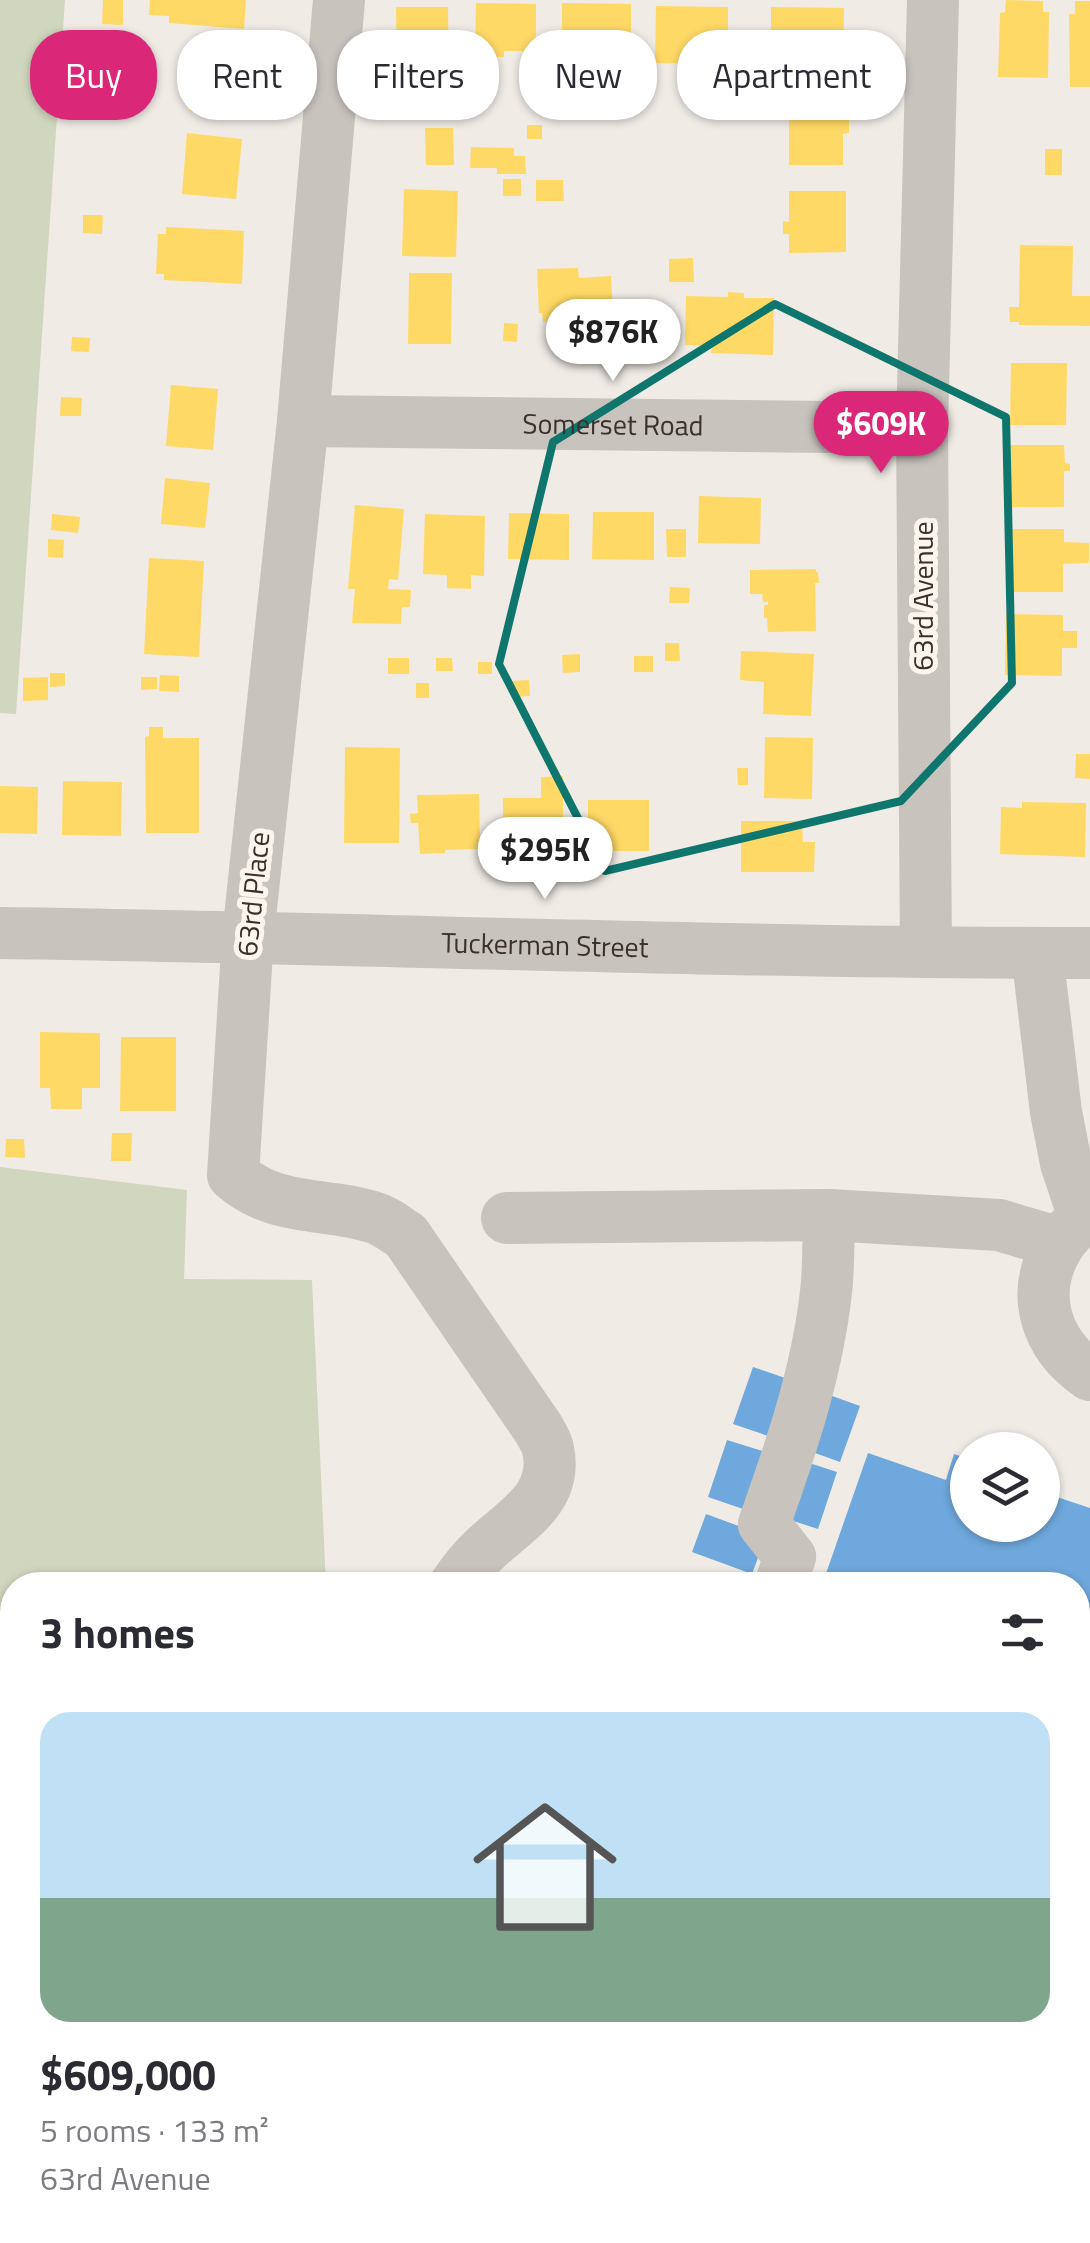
<!DOCTYPE html>
<html lang="en">
<head>
<meta charset="utf-8">
<style>
	body { margin:0; font-family:"Titillium Web",sans-serif; background:#f2f2f3; color:#2b2b33; height:100vh; display:flex; flex-direction:column; font-size:38px; white-space:nowrap }
	* { box-sizing:border-box; margin:0 }
	p { font-size:32px; color:#7c7c81 }
	.icon { flex:none; width:55px; height:55px; fill:none; stroke:currentColor; stroke-width:2; stroke-linecap:round; stroke-linejoin:round }
	.map { position:relative; flex:1; overflow:hidden }
	.details { position:absolute; left:0px; top:1572px; width:1090px; height:672px; display:flex; flex-direction:column; background:#fff; border-radius:40px 40px 0 0; box-shadow:0 2px 8px #0004 }
	.details>* { flex:none }
	.banner { position:absolute; left:30px; top:30px; width:1030px; height:90px; display:flex; gap:20px }
	.controls { position:absolute; left:950px; top:1432px; display:grid; gap:20px }
	.controls a { display:grid; place-items:center; width:110px; height:110px; border-radius:50%; background:#fff; box-shadow:0 2px 8px #0004; font-size:50px }
	.price { position:absolute; translate:-50% -85px; padding:0 22px; border-radius:35px; background:#fff; color:#222; font-size:32px; line-height:65px; filter:drop-shadow(0 2px 5px #0008) }
	.price::after { content:''; position:absolute; left:50%; top:60px; width:30px; height:22px; margin-left:-15px; background:inherit; clip-path:polygon(0 0,100% 0,50% 100%) }
	.price.on { background:#db2777; color:#fff }
	ul { padding:0; list-style:none }
	li { display:grid; align-content:center; gap:20px; height:530px; padding:0 40px }
	li span { display:grid; place-items:center; height:310px; border-radius:30px; color:#555 }
	li>.icon { margin-inline-start:auto }
	span .icon { width:180px; height:180px; fill:#fffc; stroke-width:1 }
	li b { font-size:42px }
	h2 { display:flex; justify-content:space-between; align-items:center; height:120px; padding:0 40px; font-size:42px }
	.tag { padding:0 35px; border-radius:40px; background:#fff; box-shadow:0 2px 8px #0004; font-size:35px; line-height:90px }
	.tag.on { background:#db2777; color:#fff }
	.map>svg:first-child { display:block }
	.green { fill:#d1d6bf }
	.homes { fill:#ffd966 }
	.schools { fill:#6fa8dc }
	.lines { fill:none; stroke-linecap:round; stroke-linejoin:round }
	.stream { stroke:#a1c2c1; stroke-width:11 }
	.minor { stroke:#c9c3be; stroke-width:52 }
	.marked { fill:none; stroke:#0f766e; stroke-width:8; stroke-linejoin:round }
	.labels { text-anchor:middle; stroke-width:10; stroke-linejoin:round; paint-order:stroke }
	.street-label { font-size:28px; fill:#3b302b; stroke:#fbf5ee }
</style>
</head>
<body>
<div class="map">
<svg width="1090" height="2243" viewBox="0 0 1090 2243">
	<rect width="100%" height="100%" fill="#f0ebe5"/>
	<path class="green" d="M 0,0 L 65,0 L 16,714 L 0,713 Z
		M 0,1167 L 187,1190 L 184,1279 L 312,1280 L 326,1585 L 12,1585 L 12,2070 L 0,2071 Z
		M 1078,2087 L 1090,2098 L 1090,2166 L 1078,2180 Z
		M 5,2121 L 12,2121 L 12,2232 L 212,2233 L 213,2243 L 0,2243 L 0,2122 Z
		M 693,2233 L 706,2243 L 297,2243 L 288,2233 Z
		M 801,2233 L 1032,2233 L 1023,2243 L 813,2243 Z"/>
	<path class="homes" d="M 103,0 L 123,0 L 123,25 L 102,24 Z
		M 150,0 L 246,0 L 244,29 L 169,23 L 169,16 L 149,15 Z
		M 1006,0 L 1043,1 L 1043,12 L 1049,12 L 1048,78 L 998,77 L 1000,13 L 1005,12 Z
		M 1075,1 L 1090,1 L 1090,87 L 1070,87 L 1069,14 L 1075,14 Z
		M 476,3 L 536,4 L 536,51 L 504,51 L 504,57 L 475,57 Z
		M 562,3 L 631,4 L 631,62 L 562,62 Z
		M 656,6 L 728,7 L 728,64 L 655,63 Z
		M 396,7 L 448,7 L 449,68 L 397,68 Z
		M 771,7 L 844,8 L 843,66 L 771,65 Z
		M 110,43 L 128,44 L 128,58 L 109,56 Z
		M 194,50 L 248,54 L 243,115 L 190,111 Z
		M 789,99 L 844,99 L 844,118 L 849,118 L 849,133 L 843,134 L 843,165 L 789,165 Z
		M 527,125 L 542,125 L 542,139 L 527,139 Z
		M 425,128 L 453,128 L 454,165 L 426,165 Z
		M 187,133 L 242,139 L 236,199 L 182,194 Z
		M 471,147 L 514,148 L 514,156 L 525,156 L 526,174 L 497,174 L 497,168 L 470,168 Z
		M 1045,149 L 1062,149 L 1062,175 L 1045,175 Z
		M 503,179 L 521,179 L 521,196 L 503,196 Z
		M 536,180 L 563,180 L 564,201 L 536,201 Z
		M 404,189 L 458,191 L 456,257 L 402,256 Z
		M 789,191 L 846,191 L 846,252 L 789,253 L 789,234 L 783,234 L 783,221 L 789,222 Z
		M 83,215 L 103,215 L 102,234 L 83,233 Z
		M 166,227 L 244,231 L 242,284 L 164,280 L 164,274 L 156,274 L 158,234 L 166,234 Z
		M 1020,245 L 1073,246 L 1072,296 L 1090,296 L 1090,326 L 1019,325 L 1019,322 L 1010,322 L 1009,307 L 1019,307 Z
		M 693,258 L 694,282 L 669,282 L 669,259 Z
		M 578,268 L 579,278 L 611,276 L 613,314 L 581,315 L 579,332 L 562,333 L 561,322 L 543,322 L 542,313 L 539,313 L 537,269 Z
		M 409,273 L 452,273 L 451,344 L 408,344 Z
		M 728,292 L 744,293 L 744,298 L 774,298 L 773,355 L 711,353 L 712,346 L 685,345 L 686,296 L 728,297 Z
		M 504,323 L 518,324 L 517,342 L 503,341 Z
		M 72,337 L 90,338 L 89,352 L 71,351 Z
		M 1011,363 L 1067,363 L 1066,425 L 1010,425 Z
		M 171,385 L 218,389 L 213,450 L 166,446 Z
		M 61,397 L 82,398 L 81,416 L 60,416 Z
		M 1009,445 L 1064,445 L 1065,463 L 1070,464 L 1070,471 L 1064,471 L 1064,507 L 1009,507 Z
		M 165,478 L 210,483 L 205,528 L 161,524 Z
		M 699,496 L 761,498 L 760,544 L 698,543 Z
		M 355,505 L 404,509 L 398,580 L 389,579 L 388,589 L 411,590 L 410,607 L 402,607 L 401,624 L 352,623 L 355,589 L 348,589 Z
		M 593,512 L 654,512 L 654,560 L 592,559 Z
		M 509,513 L 569,514 L 569,560 L 508,559 Z
		M 52,514 L 80,517 L 78,533 L 51,530 Z
		M 425,514 L 485,516 L 484,576 L 471,575 L 471,589 L 447,588 L 447,575 L 423,574 Z
		M 666,529 L 686,529 L 686,557 L 667,557 Z
		M 1007,529 L 1064,529 L 1064,542 L 1089,543 L 1089,563 L 1063,564 L 1063,592 L 1007,592 Z
		M 48,539 L 64,540 L 63,558 L 48,557 Z
		M 149,558 L 204,561 L 199,657 L 144,654 Z
		M 816,569 L 816,572 L 818,572 L 819,583 L 815,583 L 816,631 L 768,632 L 767,618 L 764,618 L 764,605 L 768,605 L 768,602 L 763,602 L 762,594 L 750,594 L 750,570 Z
		M 670,587 L 690,588 L 689,603 L 669,603 Z
		M 1006,614 L 1063,615 L 1063,631 L 1077,631 L 1077,648 L 1062,648 L 1062,676 L 1005,675 Z
		M 665,643 L 679,643 L 680,661 L 665,661 Z
		M 741,651 L 814,654 L 811,716 L 763,714 L 764,682 L 740,680 Z
		M 580,654 L 580,672 L 563,673 L 562,655 Z
		M 634,656 L 653,656 L 653,672 L 634,672 Z
		M 388,658 L 409,658 L 409,674 L 388,674 Z
		M 436,658 L 452,658 L 453,671 L 436,671 Z
		M 478,662 L 492,662 L 492,674 L 478,674 Z
		M 50,673 L 65,673 L 65,686 L 50,687 Z
		M 160,675 L 179,676 L 179,692 L 159,691 Z
		M 48,677 L 48,700 L 23,701 L 23,678 Z
		M 141,677 L 157,677 L 157,689 L 141,690 Z
		M 529,680 L 530,696 L 511,697 L 510,681 Z
		M 416,683 L 429,683 L 429,698 L 416,698 Z
		M 149,727 L 163,727 L 163,738 L 199,738 L 199,833 L 146,833 L 145,737 L 149,736 Z
		M 765,737 L 813,738 L 812,799 L 764,798 Z
		M 345,747 L 400,748 L 399,843 L 344,843 Z
		M 1076,754 L 1090,754 L 1090,779 L 1075,778 Z
		M 737,768 L 748,768 L 748,785 L 738,785 Z
		M 563,776 L 563,848 L 539,848 L 539,854 L 524,855 L 524,848 L 503,848 L 503,798 L 541,798 L 541,777 Z
		M 63,781 L 122,782 L 121,836 L 62,835 Z
		M 0,786 L 38,787 L 37,834 L 0,833 Z
		M 479,794 L 480,849 L 445,850 L 445,853 L 420,854 L 418,823 L 411,823 L 410,814 L 418,813 L 417,795 Z
		M 588,800 L 649,800 L 649,851 L 588,851 Z
		M 1022,802 L 1086,803 L 1085,857 L 1000,854 L 1001,807 L 1022,808 Z
		M 741,821 L 802,821 L 803,842 L 815,842 L 814,872 L 741,872 Z
		M 40,1032 L 100,1033 L 100,1088 L 82,1088 L 82,1109 L 51,1109 L 50,1088 L 40,1088 Z
		M 121,1037 L 176,1037 L 176,1111 L 120,1111 Z
		M 112,1133 L 132,1133 L 131,1161 L 111,1161 Z
		M 6,1139 L 24,1139 L 25,1158 L 5,1157 Z"/>
	<path class="schools" d="M 753,1367 L 791,1380 L 771,1437 L 733,1424 Z
		M 824,1393 L 860,1406 L 840,1462 L 804,1449 Z
		M 727,1440 L 766,1452 L 746,1510 L 708,1497 Z
		M 868,1453 L 946,1480 L 954,1454 L 968,1459 L 968,1525 L 1042,1525 L 1042,1492 L 1090,1508 L 1090,1652 L 1078,1647 L 1078,1585 L 822,1585 Z
		M 800,1460 L 837,1472 L 818,1529 L 781,1517 Z
		M 706,1514 L 766,1536 L 752,1574 L 692,1552 Z
		M 1089,1702 L 1090,1702 L 1090,1747 L 1078,1743 Z
		M 1083,1762 L 1090,1771 L 1090,1831 L 1078,1814 L 1078,1766 Z
		M 1090,1878 L 1090,1920 L 1078,1903 L 1078,1887 Z"/>
	<g class="lines">
		<path class="stream" d="M 0,2090 L 12,2090
			M 244,2232 L 245,2243"/>
		<g class="minor">
			<path d="M 339,0 L 303,421 L 248,936 L 233,1175 C 278,1214 327,1201 378,1219 C 388,1223 397,1230 406,1236 L 538,1428 C 541,1434 547,1442 548,1449 C 559,1499 514,1521 485,1549 C 474,1559 463,1573 455,1585"/>
			<path id="s1" d="M 303,421 L 922,428"/>
			<path id="s2" d="M 0,933 C 363,938 727,953 1090,953"/>
			<path d="M 926,952 L 922,428 L 933,0"/>
			<path d="M 1037,953 L 1056,1112 L 1066,1163 L 1084,1217"/>
			<path d="M 1084,1217 C 1075,1226 1064,1235 1058,1246 C 1029,1294 1046,1345 1090,1375"/>
			<path d="M 507,1218 L 829,1215 L 999,1225 L 1059,1243"/>
			<path d="M 780,1585 L 790,1557 L 764,1524 C 791,1448 817,1373 826,1292 C 829,1267 828,1241 829,1215"/>
			<path d="M 853,2232 L 864,2243"/>
		</g>
	</g>
	<path class="marked" d="M 775,304 L 1006,417 L 1012,683 L 901,801 L 605,871 L 499,664 L 553,442 Z"/>
	<g class="labels">
		<g class="street-label">
			<text dy="10" stroke="none"><textPath href="#s1" startOffset="310">Somerset Road</textPath></text>
			<text transform="translate(923 596) rotate(-90)" y="10">63rd Avenue</text>
			<text transform="translate(253 894) rotate(-84)" y="10">63rd Place</text>
			<text dy="10" stroke="none"><textPath href="#s2" startOffset="545">Tuckerman Street</textPath></text>
		</g>
	</g>
</svg>
<div class="controls">
<a><svg class="icon" aria-label="layers" viewBox="0 0 24 24"><path d="M12 4l9 5-9 5-9-5zM3 14l9 5 9-5"/></svg></a>
</div>
<b class="price" style="left:613px;top:384px">$876K</b>
<b class="price on" style="left:881px;top:476px">$609K</b>
<b class="price" style="left:545px;top:902px">$295K</b>
<div class="banner">
<a class="tag on">Buy</a>
<a class="tag">Rent</a>
<a class="tag">Filters</a>
<a class="tag">New</a>
<a class="tag">Apartment</a>
</div>
<section class="details">
<h2>3 homes<svg class="icon" aria-label="filters" viewBox="0 0 24 24"><path d="M4 7h16M4 17h16"/><circle cx="9" cy="7" r="2"/><circle cx="15" cy="17" r="2"/></svg></h2>
<ul>
<li><span style="background:linear-gradient(#bfe0f5 60%,#7fa58c 0)"><svg class="icon" aria-label="home" viewBox="0 0 24 24"><path d="M3 11l9-7 9 7M6 9v11h12V9"/></svg></span><div><b>$609,000</b><p>5 rooms · 133 m²</p><p>63rd Avenue</p></div></li>
</ul>
</section>
</div>
</body>
</html>
